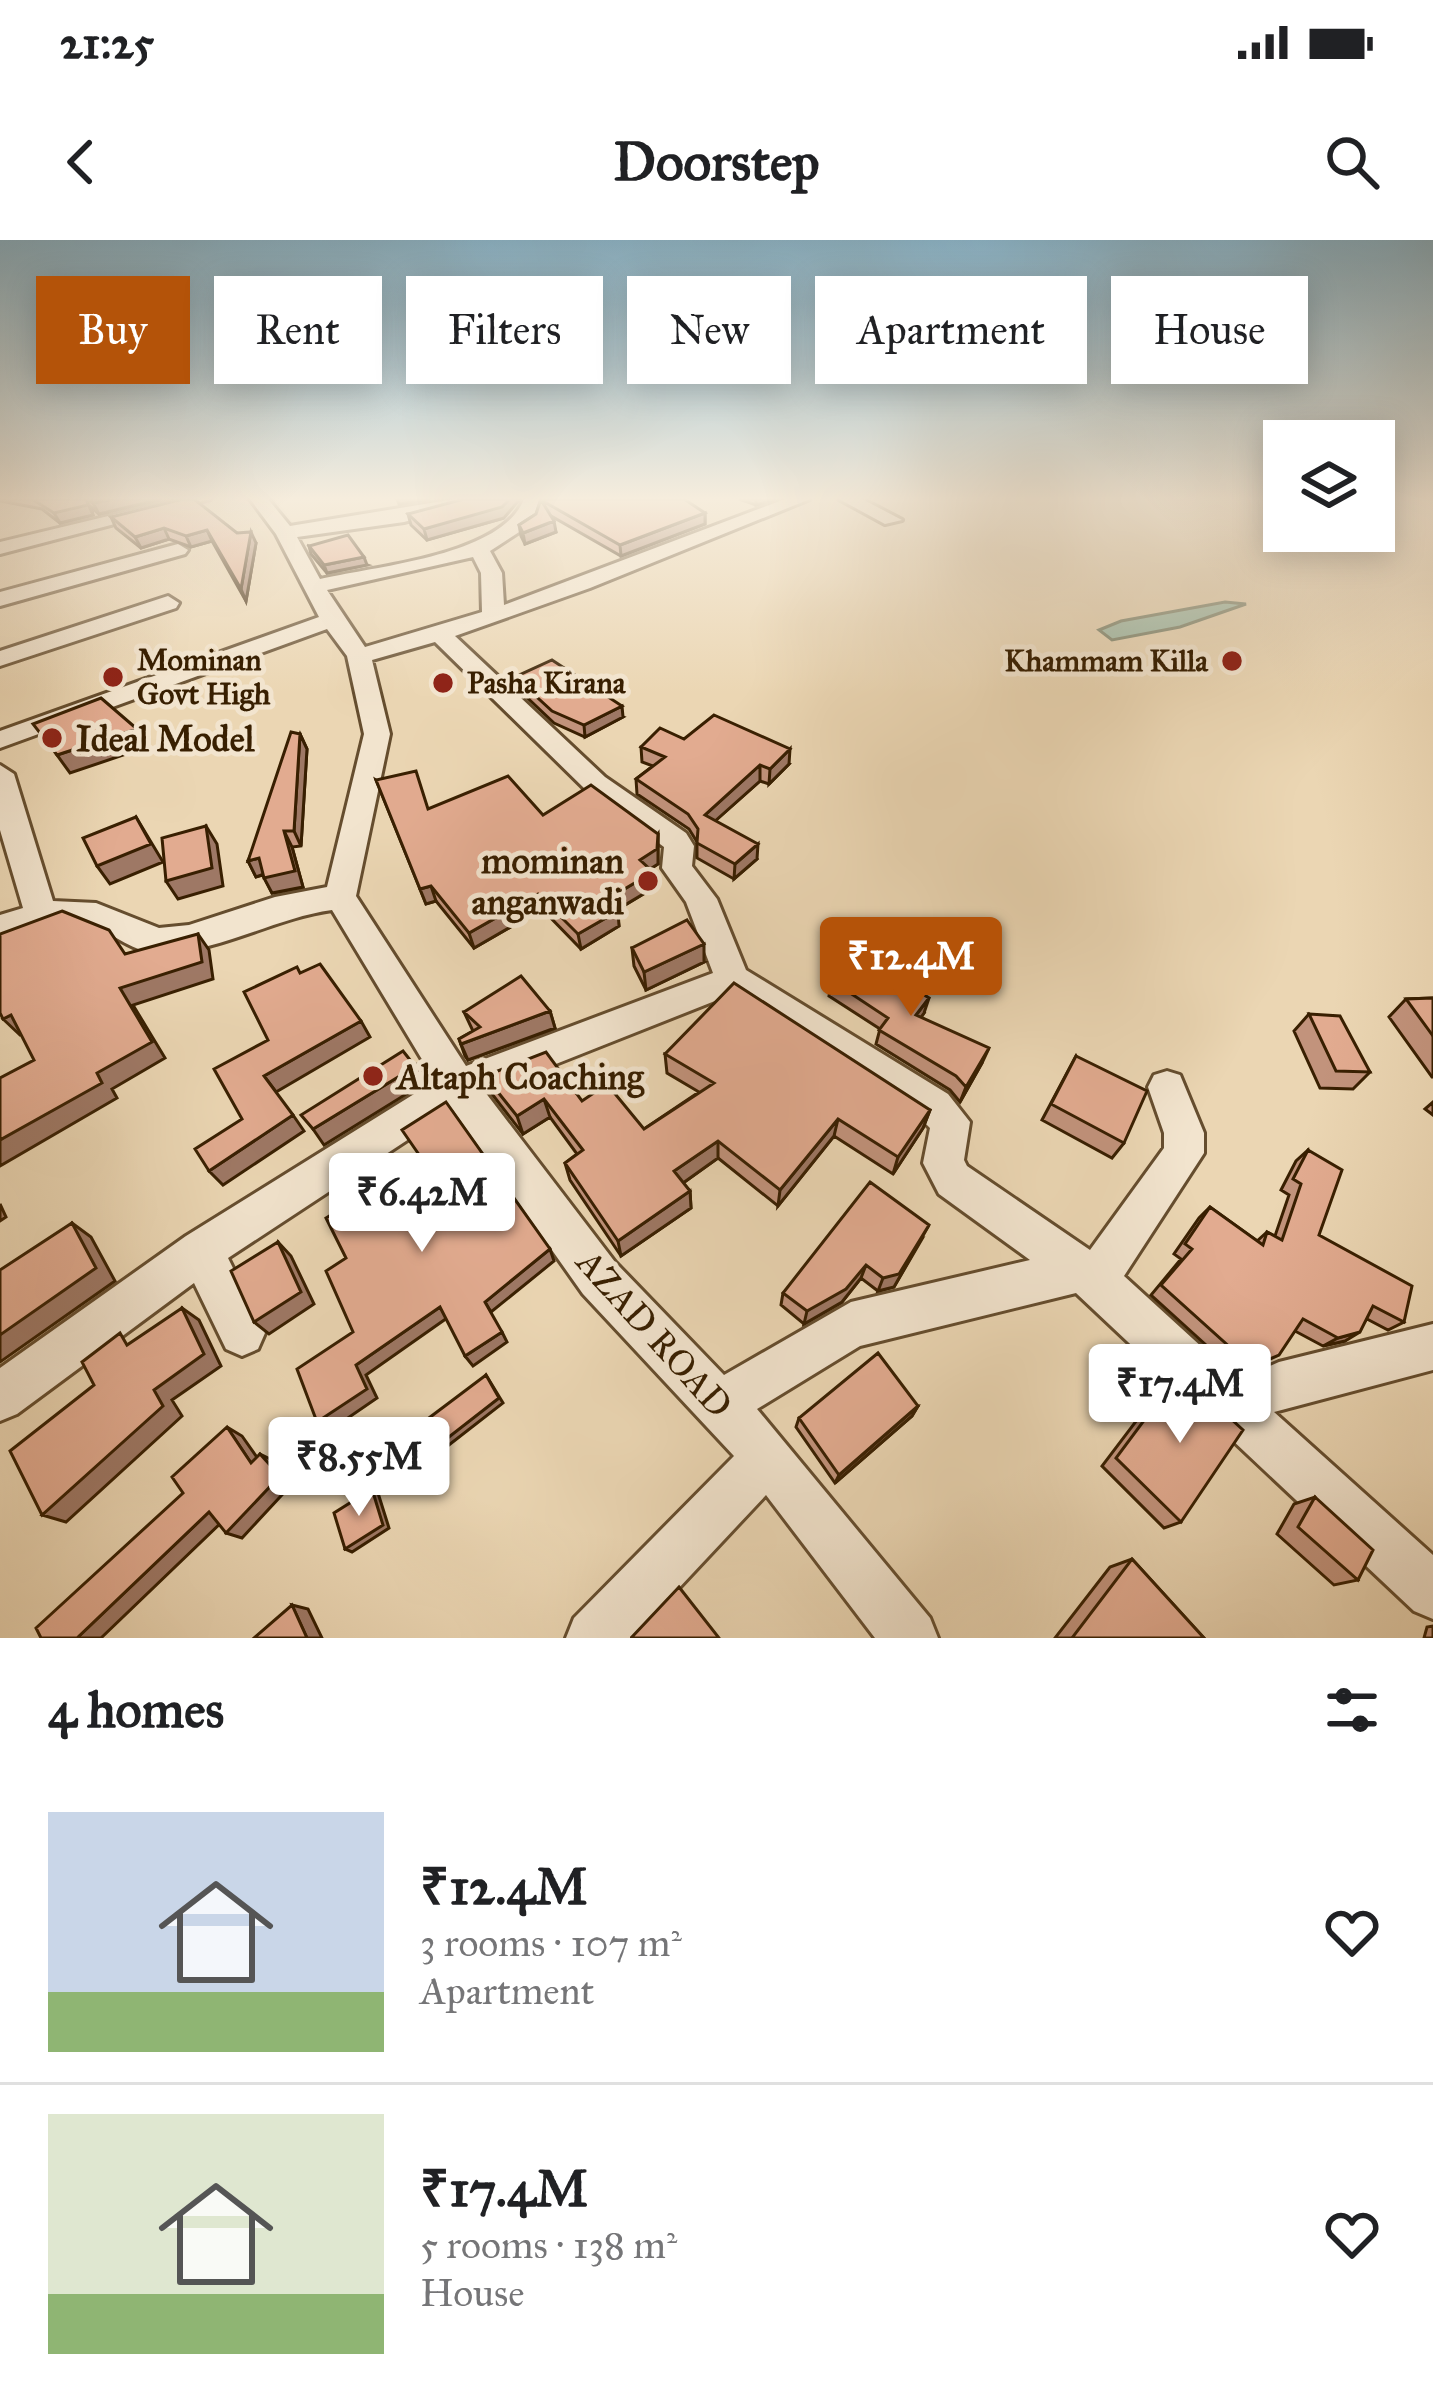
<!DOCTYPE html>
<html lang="en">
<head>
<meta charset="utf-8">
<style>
	body { margin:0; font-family:"IM FELL Great Primer",serif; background:#f2f2f2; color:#202124; height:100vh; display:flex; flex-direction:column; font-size:45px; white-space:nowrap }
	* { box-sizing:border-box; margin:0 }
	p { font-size:39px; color:#757577 }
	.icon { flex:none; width:66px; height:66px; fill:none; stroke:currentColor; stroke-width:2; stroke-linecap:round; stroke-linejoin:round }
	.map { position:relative; height:1398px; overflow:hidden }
	.details { display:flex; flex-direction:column; background:#fff; flex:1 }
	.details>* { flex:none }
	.hud { position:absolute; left:36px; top:36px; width:1362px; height:108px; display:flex; gap:24px }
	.buttons { position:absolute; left:1263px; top:180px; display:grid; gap:24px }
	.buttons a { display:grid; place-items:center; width:132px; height:132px; border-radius:0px; background:#fff; box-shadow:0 6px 30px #0003; font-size:60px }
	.price { position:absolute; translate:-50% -102px; padding:0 27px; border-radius:12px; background:#fff; color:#222; font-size:39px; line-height:78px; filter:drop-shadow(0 3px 6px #0008) }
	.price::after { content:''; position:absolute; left:50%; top:72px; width:36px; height:27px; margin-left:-18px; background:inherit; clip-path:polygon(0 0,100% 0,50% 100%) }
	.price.current { background:#b45309; color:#fff }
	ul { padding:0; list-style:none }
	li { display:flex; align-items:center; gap:36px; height:300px; padding:0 48px }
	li+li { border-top:3px solid #e0e0e0 }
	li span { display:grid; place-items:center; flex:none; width:336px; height:240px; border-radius:0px; color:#555 }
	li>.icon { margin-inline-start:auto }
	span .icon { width:144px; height:144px; fill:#fffc; stroke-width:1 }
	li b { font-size:51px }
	h2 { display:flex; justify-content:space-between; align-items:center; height:144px; padding:0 48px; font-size:51px }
	.tag { padding:0 42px; border-radius:0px; background:#fff; box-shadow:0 6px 30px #0003; font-size:42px; line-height:108px }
	.tag.current { background:#b45309; color:#fff }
	.status { display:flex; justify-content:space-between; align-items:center; height:84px; padding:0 60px; background:#fff; direction:ltr }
	.status svg { height:33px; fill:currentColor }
	header { display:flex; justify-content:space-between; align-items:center; height:156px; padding:0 48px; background:#fff; font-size:54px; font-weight:800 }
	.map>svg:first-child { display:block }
	.water { fill:#99baa7; stroke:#727c65; stroke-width:3 }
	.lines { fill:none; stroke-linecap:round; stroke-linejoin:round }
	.minor-casing { stroke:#654d2e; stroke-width:6 }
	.minor { fill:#f2e4ce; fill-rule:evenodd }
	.wall { fill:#c2937c; stroke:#381f01; stroke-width:3 }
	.shaded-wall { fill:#9e7865; stroke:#381f01; stroke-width:3 }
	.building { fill:#e2ab90; stroke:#381f01; stroke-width:3 }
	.poi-dot { fill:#8f2418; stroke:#f2e4ce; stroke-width:4.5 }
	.labels { text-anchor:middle; stroke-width:10; stroke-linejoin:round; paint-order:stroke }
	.far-poi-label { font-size:30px; font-weight:bold; fill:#381f01; stroke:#f2e4ce; text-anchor:start }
	.poi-label { font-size:36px; font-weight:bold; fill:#381f01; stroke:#f2e4ce; text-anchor:start }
	.street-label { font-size:36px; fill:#381f01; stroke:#f2e4ce }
</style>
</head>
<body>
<div class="status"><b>21:25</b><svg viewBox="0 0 49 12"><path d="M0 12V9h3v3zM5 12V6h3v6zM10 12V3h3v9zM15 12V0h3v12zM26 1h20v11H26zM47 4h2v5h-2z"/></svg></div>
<header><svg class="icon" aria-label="back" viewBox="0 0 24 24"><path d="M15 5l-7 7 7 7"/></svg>Doorstep<svg class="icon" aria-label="search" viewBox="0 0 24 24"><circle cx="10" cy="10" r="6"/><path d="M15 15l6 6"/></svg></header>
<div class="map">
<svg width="1433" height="1398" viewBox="0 0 1433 1398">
	<rect width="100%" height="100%" fill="#ebd6b3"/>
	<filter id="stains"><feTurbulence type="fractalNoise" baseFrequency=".00167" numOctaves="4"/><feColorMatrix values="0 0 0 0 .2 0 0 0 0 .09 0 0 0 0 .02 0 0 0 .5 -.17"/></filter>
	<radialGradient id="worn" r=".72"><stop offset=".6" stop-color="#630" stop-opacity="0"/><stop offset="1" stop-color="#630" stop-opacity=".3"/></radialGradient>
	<path class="water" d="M 1225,362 L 1246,364 L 1180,387 L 1112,400 L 1099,390 L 1121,381 Z"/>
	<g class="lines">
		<defs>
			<path id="minor" d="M 179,259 L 210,259 L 0,314 L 0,302 Z
				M 250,259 L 268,259 L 290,286 L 455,259 L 487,259 L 404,282 L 297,297 L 320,339 C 375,326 502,316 524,259 L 542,259 L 533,283 L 490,311 L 502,333 L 504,365 L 785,259 L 810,259 L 590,348 L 455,396 L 605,537 L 686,593 L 694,606 L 692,626 L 717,659 L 746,730 L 948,854 L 970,882 L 964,920 L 967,926 L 1090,1010 L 1164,908 L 1164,893 L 1148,847 L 1154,835 L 1167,831 L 1180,835 L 1204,893 L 1204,913 L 1124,1036 L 1238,1140 L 1279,1122 L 1433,1084 L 1433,1130 L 1274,1172 L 1433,1315 L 1433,1379 L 1414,1371 L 1076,1053 L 860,1106 L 757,1169 L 930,1378 L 938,1398 L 875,1398 L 766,1255 L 632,1398 L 566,1398 L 574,1378 L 734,1216 L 583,1054 L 453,870 L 228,1018 L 265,1093 L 258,1109 L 242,1116 L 226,1109 L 194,1043 L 17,1174 L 0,1181 L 0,1128 L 186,996 L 435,841 L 332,670 C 274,678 218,713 160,713 C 132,713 116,694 91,686 C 62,676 28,690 0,699 L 0,675 L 23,668 L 0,590 L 0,525 L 14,534 L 53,661 L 96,663 L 159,688 L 189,685 L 275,657 L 327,647 L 364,494 L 347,416 L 327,389 L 0,508 L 0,491 L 319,377 L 276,294 ZM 473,317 L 481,333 L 482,372 L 365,407 L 327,350 ZM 435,402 L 585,549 L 664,607 L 662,628 L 686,662 L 713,733 L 466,826 L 356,656 L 390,494 L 372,420 ZM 730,755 L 920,878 L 930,888 L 923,923 L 939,954 L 1030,1020 L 851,1062 L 724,1135 L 615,1022 L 485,852 Z
				M 839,259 L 862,259 L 902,280 L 885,284 Z
				M 178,304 L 188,310 L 185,314 L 0,366 L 0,352 Z
				M 168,356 L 179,363 L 176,368 L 0,426 L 0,411 Z"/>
		</defs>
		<use href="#minor" class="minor-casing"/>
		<use href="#minor" class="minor"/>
	</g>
	<path class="wall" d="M 0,259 L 161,259 L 99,274 L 91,267 L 93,275 L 60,283 L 42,269 L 0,261 Z
		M 541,259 L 705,273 L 705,284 L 621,316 L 551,276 L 556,292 L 525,304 L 521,296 L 519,285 L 536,274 Z
		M 739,259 L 775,259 L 756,265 Z
		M 408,274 L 504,278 L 427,300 L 411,285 Z
		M 111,277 L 237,293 L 256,303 L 246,361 L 212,301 L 191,307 L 169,299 L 141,308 L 116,288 Z
		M 309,306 L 367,325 L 327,333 L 311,314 Z
		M 515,437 L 623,477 L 585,497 L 554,483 L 517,448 Z
		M 300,494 L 307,509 L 301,606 L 292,607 L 303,647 L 272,653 L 263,635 L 256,637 L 248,621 Z
		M 684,499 L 789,524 L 769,544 L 760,541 L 715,581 L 757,619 L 734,639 L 697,618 L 697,602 L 689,589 L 637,554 L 636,539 L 653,526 L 642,522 L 641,507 Z
		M 376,540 L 428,569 L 543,575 L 658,594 L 658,624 L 650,629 L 655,647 L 617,670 L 619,686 L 581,709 L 542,669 L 474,708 L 436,661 L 426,664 Z
		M 632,708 L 704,722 L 646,750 L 634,726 Z
		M 832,741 L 924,773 L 921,777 L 982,823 L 960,862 L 950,850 L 876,804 L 880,789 L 829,756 Z
		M 1433,758 L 1433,837 L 1432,837 L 1389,777 L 1406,759 Z
		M 550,771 L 555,788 L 468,820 L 465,816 L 459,799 L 473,791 L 464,772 Z
		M 1309,774 L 1370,832 L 1353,849 L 1320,848 L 1294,791 Z
		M 665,814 L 930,870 L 923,888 L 893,934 L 834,896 L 778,966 L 718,918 L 683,943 L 690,951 L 691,968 L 621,1016 L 570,940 L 565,923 L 577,914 L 550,877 L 523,894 L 492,854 L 485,836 L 582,861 L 644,889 L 699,852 L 667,833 Z
		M 1076,816 L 1124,903 L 1112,918 L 1042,880 Z
		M 1433,862 L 1433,875 L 1425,869 Z
		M 1308,910 L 1319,995 L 1404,1082 L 1388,1090 L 1367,1079 L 1345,1101 L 1323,1106 L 1295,1091 L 1265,1123 L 1239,1135 L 1151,1055 L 1181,1019 L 1174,1014 L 1199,978 L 1210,967 L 1257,1001 L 1267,992 L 1275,996 L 1289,955 L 1281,950 L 1296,921 Z
		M 922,999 L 894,1047 L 878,1051 L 861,1038 L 842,1062 L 804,1084 L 781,1065 L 783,1053 Z
		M 1180,1132 L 1181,1282 L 1164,1288 L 1102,1226 L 1165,1143 Z
		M 918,1166 L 912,1176 L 835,1243 L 796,1187 L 799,1178 Z
		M 1315,1257 L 1358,1340 L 1334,1345 L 1277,1294 L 1294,1264 Z
		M 1132,1319 L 1204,1398 L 1055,1398 L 1110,1327 Z
		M 1433,1386 L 1433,1398 L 1424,1398 L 1427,1387 Z"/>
	<path class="shaded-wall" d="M 86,259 L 93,275 L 60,283 L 54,273 Z
		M 114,259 L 161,259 L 99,274 L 93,263 Z
		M 397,259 L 430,259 L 399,264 Z
		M 510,259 L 520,259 L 504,278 L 427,300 L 424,289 Z
		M 756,259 L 775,259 L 756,265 Z
		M 705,273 L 705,284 L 621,316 L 620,305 Z
		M 554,281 L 556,292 L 525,304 L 523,293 Z
		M 164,288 L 169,299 L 141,308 L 135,297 Z
		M 207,290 L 212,301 L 191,307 L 186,296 Z
		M 251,292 L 256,303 L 246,361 L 241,349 Z
		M 364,317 L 367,325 L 327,333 L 324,325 Z
		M 622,466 L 623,477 L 585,497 L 584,485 Z
		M 137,489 L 147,507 L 70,533 L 57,515 Z
		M 300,494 L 307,509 L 301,606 L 294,591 Z
		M 790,509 L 789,524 L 769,544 L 770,529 Z
		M 760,525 L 760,541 L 705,590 L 705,575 Z
		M 136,577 L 163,622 L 110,644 L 97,626 Z
		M 206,586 L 217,604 L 223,646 L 178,659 L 166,641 Z
		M 284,591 L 292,607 L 303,647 L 272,653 L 264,638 Z
		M 658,594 L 658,624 L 641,635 L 640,620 Z
		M 758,604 L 757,619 L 734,639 L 735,624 Z
		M 259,618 L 267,633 L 256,637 L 248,621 Z
		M 653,632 L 655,647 L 608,675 L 606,660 Z
		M 431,646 L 436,661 L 426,664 L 420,649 Z
		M 538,654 L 542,669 L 474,708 L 469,693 Z
		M 618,671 L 619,686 L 581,709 L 578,694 Z
		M 198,694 L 209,710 L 213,739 L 133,765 L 165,818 L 112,849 L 117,858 L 0,926 L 0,900 L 97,833 L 120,748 Z
		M 704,704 L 704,722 L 646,750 L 644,732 Z
		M 929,758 L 924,773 L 912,790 L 916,775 Z
		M 550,771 L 555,788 L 468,820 L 461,804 Z
		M 11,775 L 28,791 L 20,795 L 3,779 Z
		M 361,781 L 370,797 L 276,852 L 264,836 Z
		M 989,808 L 982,823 L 960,862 L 966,847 Z
		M 421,823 L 429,840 L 324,905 L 313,889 Z
		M 544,859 L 550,877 L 523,894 L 517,876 Z
		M 930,870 L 923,888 L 893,934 L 898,917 Z
		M 293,875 L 304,891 L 223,945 L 209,931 Z
		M 838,879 L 834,896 L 778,966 L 780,950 Z
		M 718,901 L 718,918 L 676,948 L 674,931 Z
		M 690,951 L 691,968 L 621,1016 L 618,1001 Z
		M 0,964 L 6,977 L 0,981 Z
		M 72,983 L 91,997 L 115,1041 L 0,1122 L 0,1095 Z
		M 929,985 L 894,1047 L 878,1051 L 883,1038 Z
		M 278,1002 L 291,1016 L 314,1064 L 269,1094 L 254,1082 Z
		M 550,1009 L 554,1021 L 491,1072 L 485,1062 Z
		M 866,1025 L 861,1038 L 842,1062 L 804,1084 L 807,1071 Z
		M 440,1067 L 447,1078 L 366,1135 L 377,1158 L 329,1191 L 317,1182 L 356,1125 Z
		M 182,1068 L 199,1080 L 221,1126 L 172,1160 L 182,1176 L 66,1282 L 42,1275 L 154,1150 Z
		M 502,1092 L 507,1102 L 473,1126 L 465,1116 Z
		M 1360,1092 L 1345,1101 L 1323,1106 L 1338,1098 Z
		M 486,1135 L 503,1163 L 427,1222 L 422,1218 Z
		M 918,1166 L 912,1176 L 835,1243 L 839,1235 Z
		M 227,1187 L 242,1196 L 266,1230 L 251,1223 Z
		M 260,1214 L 274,1221 L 293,1243 L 242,1298 L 226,1293 Z
		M 372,1249 L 378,1253 L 389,1288 L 352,1312 L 345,1309 Z
		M 209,1272 L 226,1278 L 101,1398 L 77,1398 Z
		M 292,1365 L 308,1369 L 322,1398 L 307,1398 Z"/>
	<path class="building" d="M 32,259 L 86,259 L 88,265 L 54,273 Z
		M 87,259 L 114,259 L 93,263 Z
		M 183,259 L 194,259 L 237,293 L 251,292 L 241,349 L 207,290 L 186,296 L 164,288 L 135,297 L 111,277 Z
		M 464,259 L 510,259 L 502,267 L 424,289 L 408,274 Z
		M 541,259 L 684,259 L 705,273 L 620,305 L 541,260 L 554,281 L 523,293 L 519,285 L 536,274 Z
		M 348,295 L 364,317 L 324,325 L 309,306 Z
		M 552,420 L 622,466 L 584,485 L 552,471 L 515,437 Z
		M 101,458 L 137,489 L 57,515 L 33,484 Z
		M 714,475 L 790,509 L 770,529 L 760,525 L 705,575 L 758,604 L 735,624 L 697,603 L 698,589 L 688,574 L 636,539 L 665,517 L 641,507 L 660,488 L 684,499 Z
		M 291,492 L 300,494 L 294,591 L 284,591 L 295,631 L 264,638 L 259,618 L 248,621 Z
		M 416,531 L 428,569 L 508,536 L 543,575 L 591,545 L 658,594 L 657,609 L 640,620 L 653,632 L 606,660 L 618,671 L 578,694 L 538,654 L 469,693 L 431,646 L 420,649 L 376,540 Z
		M 136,577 L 151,604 L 97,626 L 83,598 Z
		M 206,586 L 212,628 L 166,641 L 162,598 Z
		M 62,671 L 109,690 L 125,714 L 198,694 L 202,722 L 120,748 L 152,802 L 97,833 L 102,843 L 0,900 L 0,838 L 34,820 L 11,775 L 3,779 L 0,773 L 0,694 Z
		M 687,680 L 704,704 L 644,732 L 632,708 Z
		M 859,714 L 929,758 L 916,775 L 989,808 L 966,847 L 956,836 L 879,790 L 888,778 L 832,741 Z
		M 320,724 L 361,781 L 264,836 L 293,875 L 209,931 L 195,909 L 242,879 L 214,829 L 268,800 L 244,752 L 297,727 L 300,733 Z
		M 521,736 L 550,771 L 461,804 L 459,799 L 480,787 L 464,772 Z
		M 734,743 L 930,870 L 898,917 L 838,879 L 780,950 L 718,901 L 674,931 L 690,951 L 618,1001 L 565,923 L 583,910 L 544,859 L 517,876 L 485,836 L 546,812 L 582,861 L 607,844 L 644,889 L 714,843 L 665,814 Z
		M 1433,758 L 1433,796 L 1406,759 Z
		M 1309,774 L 1340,776 L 1370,832 L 1336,831 Z
		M 403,811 L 414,825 L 421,823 L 313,889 L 301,875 Z
		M 1076,816 L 1147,851 L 1124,903 L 1051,864 Z
		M 446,862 L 550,1009 L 485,1062 L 502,1092 L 465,1116 L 440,1067 L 356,1125 L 367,1149 L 317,1182 L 297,1129 L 353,1092 L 326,1031 L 346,1018 L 326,978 L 422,919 L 402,890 Z
		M 1308,910 L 1342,930 L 1319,995 L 1412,1046 L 1404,1082 L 1373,1066 L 1360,1092 L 1338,1098 L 1303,1079 L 1279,1115 L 1252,1127 L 1161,1045 L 1192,1009 L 1185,1004 L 1210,967 L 1263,1005 L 1267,992 L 1282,1000 L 1301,944 L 1293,939 Z
		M 870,942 L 929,985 L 899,1034 L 883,1038 L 866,1025 L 846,1049 L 807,1071 L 783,1053 Z
		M 72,983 L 96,1028 L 0,1095 L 0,1030 Z
		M 278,1002 L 301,1052 L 254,1082 L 231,1031 Z
		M 182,1068 L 204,1114 L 154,1150 L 163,1166 L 42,1275 L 10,1211 L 94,1145 L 82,1122 L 120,1093 L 127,1105 Z
		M 878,1113 L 918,1166 L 839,1235 L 799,1178 Z
		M 1180,1132 L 1243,1190 L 1181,1282 L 1116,1218 Z
		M 486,1135 L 499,1158 L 422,1218 L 409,1193 Z
		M 227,1187 L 251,1223 L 260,1214 L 280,1236 L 226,1293 L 209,1272 L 77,1398 L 41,1398 L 36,1388 L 183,1253 L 172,1237 Z
		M 372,1249 L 383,1285 L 345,1309 L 334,1273 Z
		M 1315,1257 L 1373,1310 L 1358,1340 L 1298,1287 Z
		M 1132,1319 L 1204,1398 L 1072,1398 Z
		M 679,1347 L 719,1398 L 630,1398 L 631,1398 Z
		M 292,1365 L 307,1398 L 254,1398 Z"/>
	<linearGradient id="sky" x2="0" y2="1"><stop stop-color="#88b6ce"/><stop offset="0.57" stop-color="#f6eddd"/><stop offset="1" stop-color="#f6eddd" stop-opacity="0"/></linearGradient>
	<rect width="1433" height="454" fill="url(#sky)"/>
	<g class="poi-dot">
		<circle cx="1232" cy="421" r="12"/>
		<circle cx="113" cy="437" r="12"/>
		<circle cx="443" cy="443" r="12"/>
		<circle cx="52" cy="498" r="12"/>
		<circle cx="648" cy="641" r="12"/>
		<circle cx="373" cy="836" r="12"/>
	</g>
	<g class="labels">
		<g class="far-poi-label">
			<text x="137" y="430">Mominan<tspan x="137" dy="34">Govt High</tspan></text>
			<text x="1208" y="431" text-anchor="end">Khammam Killa</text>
			<text x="467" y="453">Pasha Kirana</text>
		</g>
		<g class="poi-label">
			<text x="76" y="511">Ideal Model</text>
			<text x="624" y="633" text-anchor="end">mominan<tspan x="624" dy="41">anganwadi</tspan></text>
			<text x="397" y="849">Altaph Coaching</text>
		</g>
		<g class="street-label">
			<text transform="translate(655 1093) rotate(48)" y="13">AZAD ROAD</text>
		</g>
	</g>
	<rect width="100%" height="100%" filter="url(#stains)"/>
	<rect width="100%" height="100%" fill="url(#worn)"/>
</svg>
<div class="buttons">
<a><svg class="icon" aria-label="layers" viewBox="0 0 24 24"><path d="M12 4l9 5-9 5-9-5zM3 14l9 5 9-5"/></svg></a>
</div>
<b class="price current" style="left:911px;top:779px">₹12.4M</b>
<b class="price" style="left:422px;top:1015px">₹6.42M</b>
<b class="price" style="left:1180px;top:1206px">₹17.4M</b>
<b class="price" style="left:359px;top:1279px">₹8.55M</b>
<div class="hud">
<a class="tag current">Buy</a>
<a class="tag">Rent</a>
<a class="tag">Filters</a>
<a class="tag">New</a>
<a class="tag">Apartment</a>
<a class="tag">House</a>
</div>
</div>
<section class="details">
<h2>4 homes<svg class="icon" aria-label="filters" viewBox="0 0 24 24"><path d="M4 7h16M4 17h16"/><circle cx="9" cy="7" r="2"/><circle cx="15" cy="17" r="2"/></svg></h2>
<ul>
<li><span style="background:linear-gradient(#c9d6e8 75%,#8fb573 0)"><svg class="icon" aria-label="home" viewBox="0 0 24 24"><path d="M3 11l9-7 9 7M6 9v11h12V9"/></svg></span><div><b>₹12.4M</b><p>3 rooms · 107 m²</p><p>Apartment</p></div><svg class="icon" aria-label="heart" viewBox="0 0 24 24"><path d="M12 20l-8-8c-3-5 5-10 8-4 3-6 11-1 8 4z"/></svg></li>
<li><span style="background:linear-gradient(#dfe7d0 75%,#8fb573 0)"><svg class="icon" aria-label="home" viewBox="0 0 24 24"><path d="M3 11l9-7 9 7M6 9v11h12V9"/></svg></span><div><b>₹17.4M</b><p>5 rooms · 138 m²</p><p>House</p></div><svg class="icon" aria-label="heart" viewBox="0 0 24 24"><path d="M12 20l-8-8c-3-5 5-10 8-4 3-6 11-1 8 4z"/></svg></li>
</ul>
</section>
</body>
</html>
